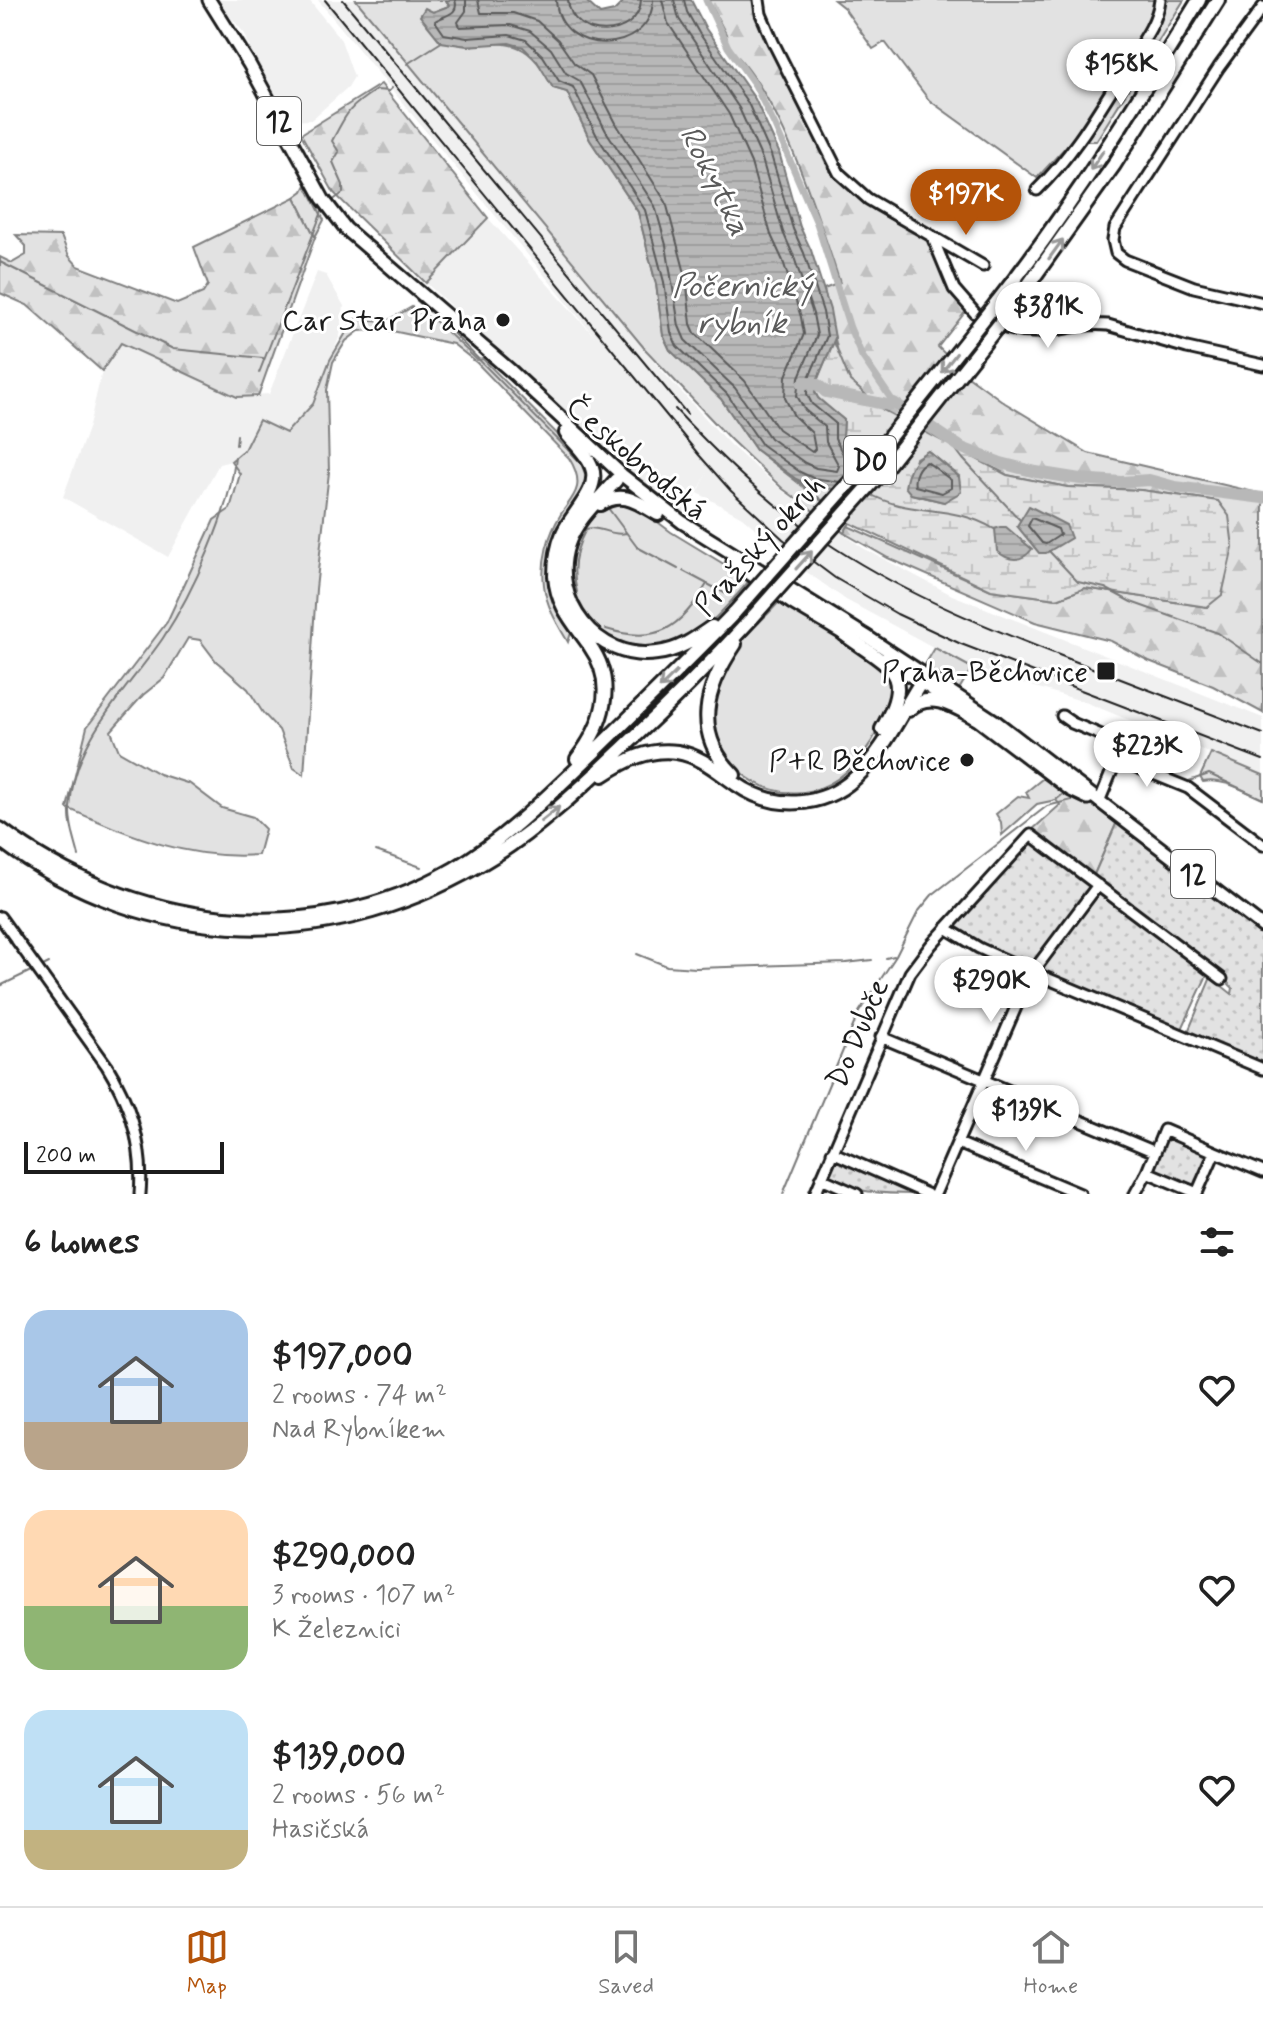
<!DOCTYPE html>
<html lang="en">
<head>
<meta charset="utf-8">
<style>
	body { margin:0; font-family:Mynerve,sans-serif; background:#f6f6f6; color:#222; height:100vh; display:flex; flex-direction:column; font-size:30px; white-space:nowrap }
	* { box-sizing:border-box; margin:0 }
	p { font-size:26px; color:#767676 }
	.icon { flex:none; width:44px; height:44px; fill:none; stroke:currentColor; stroke-width:2; stroke-linecap:round; stroke-linejoin:round }
	.map { position:relative; height:1194px; overflow:hidden }
	.drawer { display:flex; flex-direction:column; background:#fff; flex:1 }
	.drawer>* { flex:none }
	.scale { position:absolute; left:24px; bottom:20px; width:200px; box-sizing:border-box; padding-left:8px; border:4px solid #1c1c1c; border-top:0; font-size:22px; line-height:28px; white-space:nowrap; color:#1c1c1c; -webkit-text-stroke:6px #fff; paint-order:stroke }
	.price { position:absolute; translate:-50% -68px; padding:0 18px; border-radius:28px; background:#fff; color:#222; font-size:26px; line-height:52px; filter:drop-shadow(0 2px 4px #0008) }
	.price::after { content:''; position:absolute; left:50%; top:48px; width:24px; height:18px; margin-left:-12px; background:inherit; clip-path:polygon(0 0,100% 0,50% 100%) }
	.price.active { background:#b45309; color:#fff }
	ul { padding:0; list-style:none }
	li { display:flex; align-items:center; gap:24px; height:200px; padding:0 24px }
	li span { display:grid; place-items:center; flex:none; width:224px; height:160px; border-radius:24px; color:#555 }
	li>.icon { margin-inline-start:auto }
	span .icon { width:96px; height:96px; fill:#fffc; stroke-width:1 }
	li b { font-size:34px }
	h2 { display:flex; justify-content:space-between; align-items:center; height:96px; padding:0 24px; font-size:34px }
	.tab-bar { display:flex; justify-content:space-around; align-items:center; height:112px; border-top:2px solid #e0e0e0; background:#fff; font-size:22px; color:#767676 }
	.tab-bar a { display:grid; justify-items:center; gap:4px }
	.tab-bar .active { color:#b45309 }
	.map>svg:first-child { display:block }
	.built { fill:#f0f0f0 }
	.grass { fill:#e2e2e2; stroke:#7f7f7f; stroke-width:2 }
	.forest { fill:url(#forest-firs); stroke:#7f7f7f; stroke-width:2 }
	.wetland { fill:url(#wetland-marsh); stroke:#7f7f7f; stroke-width:2; fill-rule:evenodd }
	.park { fill:url(#park-dots); stroke:#7f7f7f; stroke-width:2 }
	.water { fill:url(#water-rules); stroke:#7a7a7a; stroke-width:2 }
	.lines { fill:none; stroke-linecap:round; stroke-linejoin:round }
	.shore { stroke:#5a5a5a; stroke-width:2 }
	.stream { stroke:#7a7a7a; stroke-width:2 }
	.canal { stroke:#b8b8b8; stroke-width:7 }
	.river { stroke:#b8b8b8; stroke-width:12 }
	.minor-casing { stroke:#1c1c1c; stroke-width:15 }
	.major-casing { stroke:#1c1c1c; stroke-width:17 }
	.highway-casing { stroke:#1c1c1c; stroke-width:18 }
	.minor { stroke:#fff; stroke-width:9 }
	.major { stroke:#fff; stroke-width:11 }
	.highway { stroke:#fff; stroke-width:12 }
	.rail { stroke:#1c1c1c; stroke-width:2 }
	.highway-bridge-casing { stroke:#1c1c1c; stroke-width:18; stroke-linecap:butt }
	.highway-bridge { stroke:#fff; stroke-width:12 }
	.oneway { stroke:#999 }
	.poi-dot { fill:#1c1c1c; stroke:#fff; stroke-width:3 }
	.labels { text-anchor:middle; stroke-width:6; stroke-linejoin:round; paint-order:stroke }
	.shield { fill:#fff; stroke:#606060; stroke-width:2 }
	.shield-label { font-size:28px; font-weight:bold; fill:#1c1c1c }
	.poi-label { font-size:30px; fill:#1c1c1c; stroke:#fff; text-anchor:end }
	.street-label { font-size:30px; fill:#1c1c1c; stroke:#fff }
	.water-label { font-size:32px; font-style:italic; fill:#5a5a5a; stroke:#fff }
</style>
</head>
<body>
<div class="map">
<svg width="1263" height="1194" viewBox="0 0 1263 1194">
	<defs>
		<pattern id="forest-firs" width="22" height="20" patternUnits="userSpaceOnUse" patternTransform="scale(2)"><rect width="22" height="20" fill="#e2e2e2"/><path d="M5 1l3.5 6h-7zM16 11l3.5 6h-7z" fill="#c1c1c1"/></pattern>
		<pattern id="wetland-marsh" width="20" height="14" patternUnits="userSpaceOnUse" patternTransform="scale(2)"><rect width="20" height="14" fill="#e2e2e2"/><path d="M1 5h8M5 5V1M11 12h8M15 12V8" fill="none" stroke="#c1c1c1"/></pattern>
		<pattern id="park-dots" width="8" height="8" patternUnits="userSpaceOnUse" patternTransform="scale(2)"><rect width="8" height="8" fill="#e2e2e2"/><path d="M2 2h.1M6 6h.1" fill="none" stroke="#c1c1c1" stroke-width="1.8" stroke-linecap="round"/></pattern>
		<pattern id="water-rules" width="6" height="5" patternUnits="userSpaceOnUse" patternTransform="scale(2)"><rect width="6" height="5" fill="#b8b8b8"/><path d="M0 2.5h6" fill="none" stroke="#9e9e9e"/></pattern>
	</defs>
	<rect width="100%" height="100%" fill="#fff"/>
	<filter id="ink" filterUnits="userSpaceOnUse"><feTurbulence type="fractalNoise" baseFrequency=".0125" numOctaves="2"/><feDisplacementMap in="SourceGraphic" scale="16" xChannelSelector="R" yChannelSelector="G"/><feConvolveMatrix kernelMatrix="1 2 1 2 8 2 1 2 1" color-interpolation-filters="sRGB"/></filter>
	<g filter="url(#ink)">
		<path class="built" d="M 216,0 L 309,0 L 341,40 L 354,77 L 348,87 L 311,120 L 291,121 L 285,115 L 253,57 L 245,34 Z
			M 318,0 L 356,0 L 662,371 L 730,445 L 784,492 L 863,548 L 952,595 L 1263,718 L 1263,775 L 1085,702 L 972,668 L 846,600 L 804,570 L 742,517 L 698,493 L 707,473 L 686,516 L 627,469 L 426,283 L 488,218 L 596,338 Z
			M 317,272 L 326,275 L 344,306 L 340,335 L 313,404 L 286,433 L 259,420 L 244,450 L 231,461 L 219,464 L 168,557 L 63,497 L 89,426 L 102,371 L 121,343 L 237,396 L 269,394 Z"/>
		<path class="grass" d="M 356,0 L 446,0 L 449,6 L 433,12 L 467,46 C 513,39 532,44 553,88 L 567,92 L 590,140 L 638,212 L 656,284 L 663,335 L 670,350 L 721,399 L 756,450 L 850,523 L 844,533 L 783,489 L 731,440 L 645,349 Z
			M 834,0 L 1184,0 L 1096,141 L 1071,141 L 1037,178 L 929,100 L 885,42 L 873,49 L 844,8 Z
			M 306,185 L 324,220 L 315,237 L 295,197 L 303,191 Z
			M 412,307 L 438,323 L 477,360 L 483,359 L 586,463 C 593,490 576,499 563,519 C 540,557 549,598 571,633 L 568,642 C 558,625 546,606 544,585 C 541,561 548,535 561,514 C 566,506 575,497 577,487 C 579,477 574,466 569,458 L 477,363 L 453,344 L 383,329 L 359,331 L 346,341 L 333,362 L 327,390 L 329,472 L 316,589 L 304,775 L 294,768 L 279,730 L 263,713 L 248,689 L 216,661 L 200,640 L 188,638 L 164,678 L 143,695 L 111,731 L 119,751 L 159,774 L 190,784 L 222,808 L 253,817 L 265,829 L 258,855 C 186,860 132,836 67,808 L 87,727 L 167,622 L 214,520 L 230,509 L 240,474 L 231,461 L 244,450 L 259,420 L 286,433 L 313,404 L 330,360 L 354,319 L 387,321 Z
			M 631,502 L 671,532 L 750,580 C 731,601 713,625 687,638 C 595,684 522,559 609,503 Z
			M 779,602 L 872,659 L 894,682 C 885,718 875,746 846,772 C 802,812 736,790 716,737 C 711,725 709,707 713,695 C 718,681 726,663 734,651 C 743,636 766,617 779,602 Z
			M 732,624 L 734,626 L 614,746 L 616,750 L 579,784 L 574,777 Z
			M 935,648 L 972,668 L 958,691 L 923,668 Z
			M 1211,753 L 1263,775 L 1263,799 C 1244,791 1224,778 1203,782 L 1200,777 Z
			M 1042,779 L 1050,779 L 1067,791 L 1056,800 L 1037,804 L 1002,835 L 1001,822 L 996,814 L 1018,796 L 1029,798 L 1026,792 Z"/>
		<path class="forest" d="M 708,0 L 756,0 L 763,25 L 830,172 L 875,211 L 927,240 L 950,292 L 966,311 L 938,347 L 964,373 L 1005,403 L 1088,453 L 1263,494 L 1263,713 L 1213,686 L 1149,661 L 1111,641 L 1035,622 L 888,558 L 844,533 L 848,526 L 991,590 L 1057,599 L 1085,588 L 1207,607 L 1218,501 L 1141,490 L 1067,487 L 1007,475 L 920,431 L 883,410 L 850,381 L 839,357 L 824,289 L 840,283 C 819,218 779,91 728,47 L 726,34 Z
			M 381,84 L 488,218 L 426,283 L 334,193 L 301,134 Z
			M 295,197 L 315,237 L 258,396 L 237,397 L 121,343 L 102,371 L 27,305 L 0,293 L 0,257 L 12,263 L 26,255 L 26,246 L 16,235 L 61,236 L 69,256 L 78,266 L 177,304 L 203,293 L 208,285 L 194,247 Z
			M 1067,791 L 1089,802 L 1117,822 L 1093,877 L 1031,831 L 1060,805 L 1056,800 Z"/>
		<path class="wetland" d="M 834,342 L 850,381 L 883,410 L 1007,475 L 1067,487 L 1141,490 L 1218,501 L 1229,516 L 1233,547 L 1222,595 L 1207,607 L 1085,588 L 1057,599 L 991,590 L 850,523 L 796,479 L 811,486 L 859,465 L 843,436 L 844,420 C 836,413 817,402 815,392 C 813,384 830,351 834,342 ZM 928,451 L 959,476 L 944,502 L 911,494 L 916,458 Z"/>
		<path class="park" d="M 1117,822 L 1263,933 L 1263,1063 L 1188,1032 L 1211,977 L 1232,994 L 1233,988 L 1223,978 L 1093,877 Z
			M 1032,839 L 1092,886 L 1030,965 L 967,937 L 954,926 Z
			M 1100,892 L 1208,973 L 1182,1029 L 1045,972 L 1043,966 Z
			M 1171,1137 L 1208,1154 L 1195,1184 L 1190,1187 L 1155,1173 L 1151,1165 L 1162,1142 Z
			M 839,1159 L 917,1194 C 891,1194 844,1194 827,1174 L 832,1161 Z"/>
		<path class="water" d="M 446,0 L 585,0 L 600,14 L 614,11 L 625,0 L 691,0 L 706,29 L 755,99 L 779,152 L 800,227 L 811,250 L 830,310 L 835,338 L 816,383 L 815,392 L 818,398 L 844,420 L 843,436 L 859,465 L 840,490 L 811,486 L 796,479 L 756,450 L 721,399 L 670,350 L 663,335 L 656,284 L 638,212 L 590,140 L 567,92 L 553,88 L 537,61 L 523,47 L 509,43 L 467,46 L 441,42 L 420,16 L 425,8 L 433,12 L 449,6 Z
			M 928,451 L 959,477 L 961,492 L 944,502 L 911,494 L 905,487 C 908,470 912,460 928,451 Z
			M 1029,506 L 1066,525 L 1071,538 L 1046,553 L 1039,553 L 1017,526 Z
			M 1000,527 L 1006,527 L 1032,549 C 1022,563 1008,561 997,551 L 995,529 Z"/>
		<g class="lines">
			<path class="shore" d="M 455,0 C 460,15 444,15 435,21 L 444,34 L 467,38 L 509,35 L 526,40 L 543,56 L 559,81 L 573,87 L 597,136 L 645,210 L 664,282 L 671,332 L 677,346 L 727,394 L 762,445 L 800,472 L 813,478 L 840,482
				M 466,0 L 466,11 L 458,22 L 460,27 L 510,25 L 530,31 L 551,49 L 566,73 L 580,81 L 606,131 L 655,206 L 666,245 L 679,326 L 685,340 L 735,388 L 770,438 L 805,463 L 816,468 L 837,471 L 839,466 L 826,442 L 825,427 L 805,410 L 797,396 L 799,377 L 817,335 L 813,314 L 794,257 L 783,232 L 762,159 L 739,108 L 679,19 L 674,0
				M 478,0 L 481,13 L 513,13 L 537,21 L 558,40 L 574,63 L 591,75 L 617,125 L 666,202 L 686,277 L 691,324 L 695,333 L 745,381 L 778,429 L 812,452 L 815,449 L 812,433 L 794,416 L 785,398 L 786,376 L 804,334 L 801,317 L 783,261 L 771,235 L 751,163 L 729,114 L 668,23 L 662,0
				M 556,0 C 559,58 651,56 653,0
				M 568,0 C 571,42 639,40 641,0
				M 684,0 L 687,12 L 699,33 L 748,103 L 771,155 L 793,229 L 804,253 L 823,312 L 827,336 L 808,380 L 807,394 L 812,404 L 835,423 L 835,439 L 851,469
				M 927,462 L 951,480 L 951,488 L 942,493 L 915,486 C 913,477 918,465 927,462 Z
				M 1032,518 L 1058,529 L 1060,535 L 1046,544 L 1042,543 L 1028,526 Z"/>
			<path class="stream" d="M 407,64 L 440,43
				M 332,201 L 343,193 L 343,185 L 333,162 L 339,152 L 332,141 C 347,112 348,108 376,90 L 389,91 L 392,88
				M 0,262 L 173,349 L 263,358
				M 416,300 L 438,318 L 581,463 L 586,476 L 583,488
				M 259,373 L 323,209
				M 947,438 L 963,459 L 1020,520
				M 236,445 L 237,435
				M 868,493 C 910,517 951,503 994,529
				M 608,508 L 637,547 L 678,569
				M 1049,551 L 1078,582 L 1105,588 L 1131,602 L 1218,633 L 1263,664
				M 683,571 L 730,596
				M 577,592 C 571,569 575,549 586,529 C 599,525 611,537 626,533
				M 606,629 C 658,645 680,628 707,584
				M 1186,782 L 1209,774 L 1263,799
				M 376,851 L 421,867
				M 79,856 C 75,840 69,824 70,808 C 73,739 127,691 163,638 C 192,594 231,510 235,457
				M 637,954 L 667,966 L 696,968 L 846,963 L 872,960
				M 886,958 L 894,956
				M 41,967 L 49,963
				M 0,986 L 35,969
				M 783,1194 L 859,1012 L 896,956 L 918,912 L 932,895 L 1047,806 L 1076,799"/>
			<path class="canal" d="M 706,0 L 728,47 L 755,85 L 775,126 L 817,223 L 850,328 L 862,356 L 894,403"/>
			<path class="river" d="M 803,384 L 809,382 L 818,385 L 826,392 L 888,405 L 894,403 L 962,448 L 1001,463 L 1036,472 L 1080,479 L 1121,482 L 1149,480 L 1175,487 L 1263,498"/>
			<defs>
				<path id="minor" d="M 759,0 L 761,14 L 773,42 L 839,173 L 868,199 L 983,266
					M 1263,7 L 1219,67 L 1115,228 L 1113,240 L 1116,253 L 1125,260 L 1194,287 L 1263,303
					M 1037,190 C 1074,154 1099,110 1126,67 C 1139,46 1157,25 1160,0
					M 932,236 L 954,289 L 975,313
					M 1050,298 L 1095,324
					M 1002,327 C 1047,341 1068,321 1108,325 L 1187,348 L 1263,365
					M 1062,716 L 1072,723 L 1123,744 L 1099,802
					M 1117,759 L 1188,788 L 1263,845
					M 0,917 L 107,1066 C 131,1105 144,1148 140,1194
					M 946,928 L 979,948 L 1032,972 L 1263,1069
					M 881,1037 L 1155,1152
					M 1164,1130 L 1215,1152 L 1197,1193 L 1147,1172 Z
					M 958,1143 L 1080,1194
					M 832,1152 L 927,1194
					M 1215,1152 L 1263,1172
					M 821,1178 L 857,1194
					M 815,1194 L 910,973 L 931,945 L 1031,835 L 1222,979
					M 935,1194 L 1029,977 L 1098,885
					M 1135,1194 L 1147,1172"/>
				<path id="major" d="M 209,0 L 249,64 L 323,199 L 346,229 L 511,371 L 622,475 L 682,522 L 869,638 L 995,721 L 1263,927
					M 733,562 L 792,603 L 849,637
					M 884,659 L 954,703
					M 969,713 L 1071,790 L 1088,798"/>
				<path id="highway" d="M 997,302 C 1072,207 1136,103 1199,0
					M 1009,312 L 1114,165 L 1218,0
					M 566,433 C 574,443 588,455 592,468 C 600,490 571,514 563,533 C 557,547 555,561 555,576 C 557,606 574,623 590,646 C 617,684 603,725 577,759
					M 616,480 C 599,500 577,518 568,544 C 549,600 597,662 657,653 C 678,651 695,639 712,627
					M 600,504 C 623,490 637,502 658,514
					M 844,634 C 888,667 916,671 882,729
					M 908,710 C 930,690 954,706 976,718
					M 603,775 C 626,760 649,748 677,752 C 701,756 717,771 736,784 C 773,810 821,809 855,778 C 883,753 901,713 921,682
					M 734,775 C 692,734 705,688 735,644
					M 0,829 C 131,928 308,953 454,869 C 505,839 547,797 589,757 C 638,709 687,662 735,612
					M 0,840 C 150,953 337,955 494,856 C 542,826 583,786 624,747 C 668,706 711,663 752,618"/>
			</defs>
			<use href="#minor" class="minor-casing"/>
			<use href="#major" class="major-casing"/>
			<use href="#highway" class="highway-casing"/>
			<use href="#minor" class="minor"/>
			<use href="#major" class="major"/>
			<use href="#highway" class="highway"/>
			<path class="rail" d="M 325,0 L 699,455 L 731,491 L 783,539 L 835,578 L 897,614 L 961,644 L 1263,760
				M 343,0 L 687,414
				M 675,409 C 724,461 775,510 835,548 C 912,598 996,631 1082,664 C 1142,687 1202,710 1263,734"/>
			<defs>
				<path id="highway-bridge" d="M 735,612 L 888,439 L 997,302
					M 752,618 L 888,465 L 1009,312"/>
			</defs>
			<use href="#highway-bridge" class="highway-bridge-casing"/>
			<use href="#highway-bridge" class="highway-bridge"/>
		</g>
		<defs><path id="oneway-shaft" d="M-6 0H5M1.5-3L5.5 0L1.5 3" fill="none" stroke-width="1.6" stroke-linecap="round" stroke-linejoin="round" transform="scale(2)"/></defs>
		<g class="oneway">
			<use href="#oneway-shaft" transform="translate(1097 160) rotate(124)"/>
			<use href="#oneway-shaft" transform="translate(1056 249) rotate(-54)"/>
			<use href="#oneway-shaft" transform="translate(949 363) rotate(128)"/>
			<use href="#oneway-shaft" transform="translate(804 560) rotate(-48)"/>
			<use href="#oneway-shaft" transform="translate(668 680) rotate(135)"/>
			<use href="#oneway-shaft" transform="translate(550 814) rotate(-39)"/>
		</g>
	</g>
	<g class="poi-dot">
		<circle cx="503" cy="320" r="8"/>
		<rect x="1096" y="661" width="20" height="20" rx="4"/>
		<circle cx="967" cy="760" r="8"/>
	</g>
	<g class="labels">
		<g class="shield">
			<rect x="257" y="97" width="44" height="48" rx="6"/>
			<rect x="844" y="436" width="52" height="48" rx="6"/>
			<rect x="1171" y="850" width="44" height="48" rx="6"/>
		</g>
		<g class="shield-label">
			<text x="279" y="131">12</text>
			<text x="870" y="470">D0</text>
			<text x="1193" y="884">12</text>
		</g>
		<g class="poi-label">
			<text x="487" y="330">Car Star Praha</text>
			<text x="1088" y="681">Praha-Běchovice</text>
			<text x="951" y="770">P+R Běchovice</text>
		</g>
		<g class="street-label">
			<text transform="translate(637 458) rotate(40)" y="10">Českobrodská</text>
			<text transform="translate(759 545) rotate(-48)" y="10">Pražský okruh</text>
			<text transform="translate(857 1033) rotate(-67)" y="10">Do Dubče</text>
		</g>
		<g class="water-label">
			<text transform="translate(716 180) rotate(63)" y="11">Rokytka</text>
			<text x="742" y="296">Počernický<tspan x="742" dy="37">rybník</tspan></text>
		</g>
	</g>
</svg>
<div class="scale">200 m</div>
<b class="price" style="left:1121px;top:107px">$158K</b>
<b class="price active" style="left:966px;top:237px">$197K</b>
<b class="price" style="left:1048px;top:350px">$381K</b>
<b class="price" style="left:1147px;top:789px">$223K</b>
<b class="price" style="left:991px;top:1024px">$290K</b>
<b class="price" style="left:1026px;top:1153px">$139K</b>
</div>
<section class="drawer">
<h2>6 homes<svg class="icon" aria-label="filters" viewBox="0 0 24 24"><path d="M4 7h16M4 17h16"/><circle cx="9" cy="7" r="2"/><circle cx="15" cy="17" r="2"/></svg></h2>
<ul>
<li><span style="background:linear-gradient(#a9c7e8 70%,#b9a48a 0)"><svg class="icon" aria-label="home" viewBox="0 0 24 24"><path d="M3 11l9-7 9 7M6 9v11h12V9"/></svg></span><div><b>$197,000</b><p>2 rooms · 74 m²</p><p>Nad Rybníkem</p></div><svg class="icon" aria-label="heart" viewBox="0 0 24 24"><path d="M12 20l-8-8c-3-5 5-10 8-4 3-6 11-1 8 4z"/></svg></li>
<li><span style="background:linear-gradient(#ffd9b3 60%,#8fb573 0)"><svg class="icon" aria-label="home" viewBox="0 0 24 24"><path d="M3 11l9-7 9 7M6 9v11h12V9"/></svg></span><div><b>$290,000</b><p>3 rooms · 107 m²</p><p>K Železnici</p></div><svg class="icon" aria-label="heart" viewBox="0 0 24 24"><path d="M12 20l-8-8c-3-5 5-10 8-4 3-6 11-1 8 4z"/></svg></li>
<li><span style="background:linear-gradient(#bfe0f5 75%,#c2b280 0)"><svg class="icon" aria-label="home" viewBox="0 0 24 24"><path d="M3 11l9-7 9 7M6 9v11h12V9"/></svg></span><div><b>$139,000</b><p>2 rooms · 56 m²</p><p>Hasičská</p></div><svg class="icon" aria-label="heart" viewBox="0 0 24 24"><path d="M12 20l-8-8c-3-5 5-10 8-4 3-6 11-1 8 4z"/></svg></li>
</ul>
</section>
<nav class="tab-bar">
<a class="active"><svg class="icon" aria-label="map" viewBox="0 0 24 24"><path d="M3 6l6-2 6 2 6-2v14l-6 2-6-2-6 2zM9 4v14M15 6v14"/></svg>Map</a>
<a><svg class="icon" aria-label="saved" viewBox="0 0 24 24"><path d="M7 4h10v16l-5-4-5 4z"/></svg>Saved</a>
<a><svg class="icon" aria-label="home" viewBox="0 0 24 24"><path d="M3 11l9-7 9 7M6 9v11h12V9"/></svg>Home</a>
</nav>
</body>
</html>
